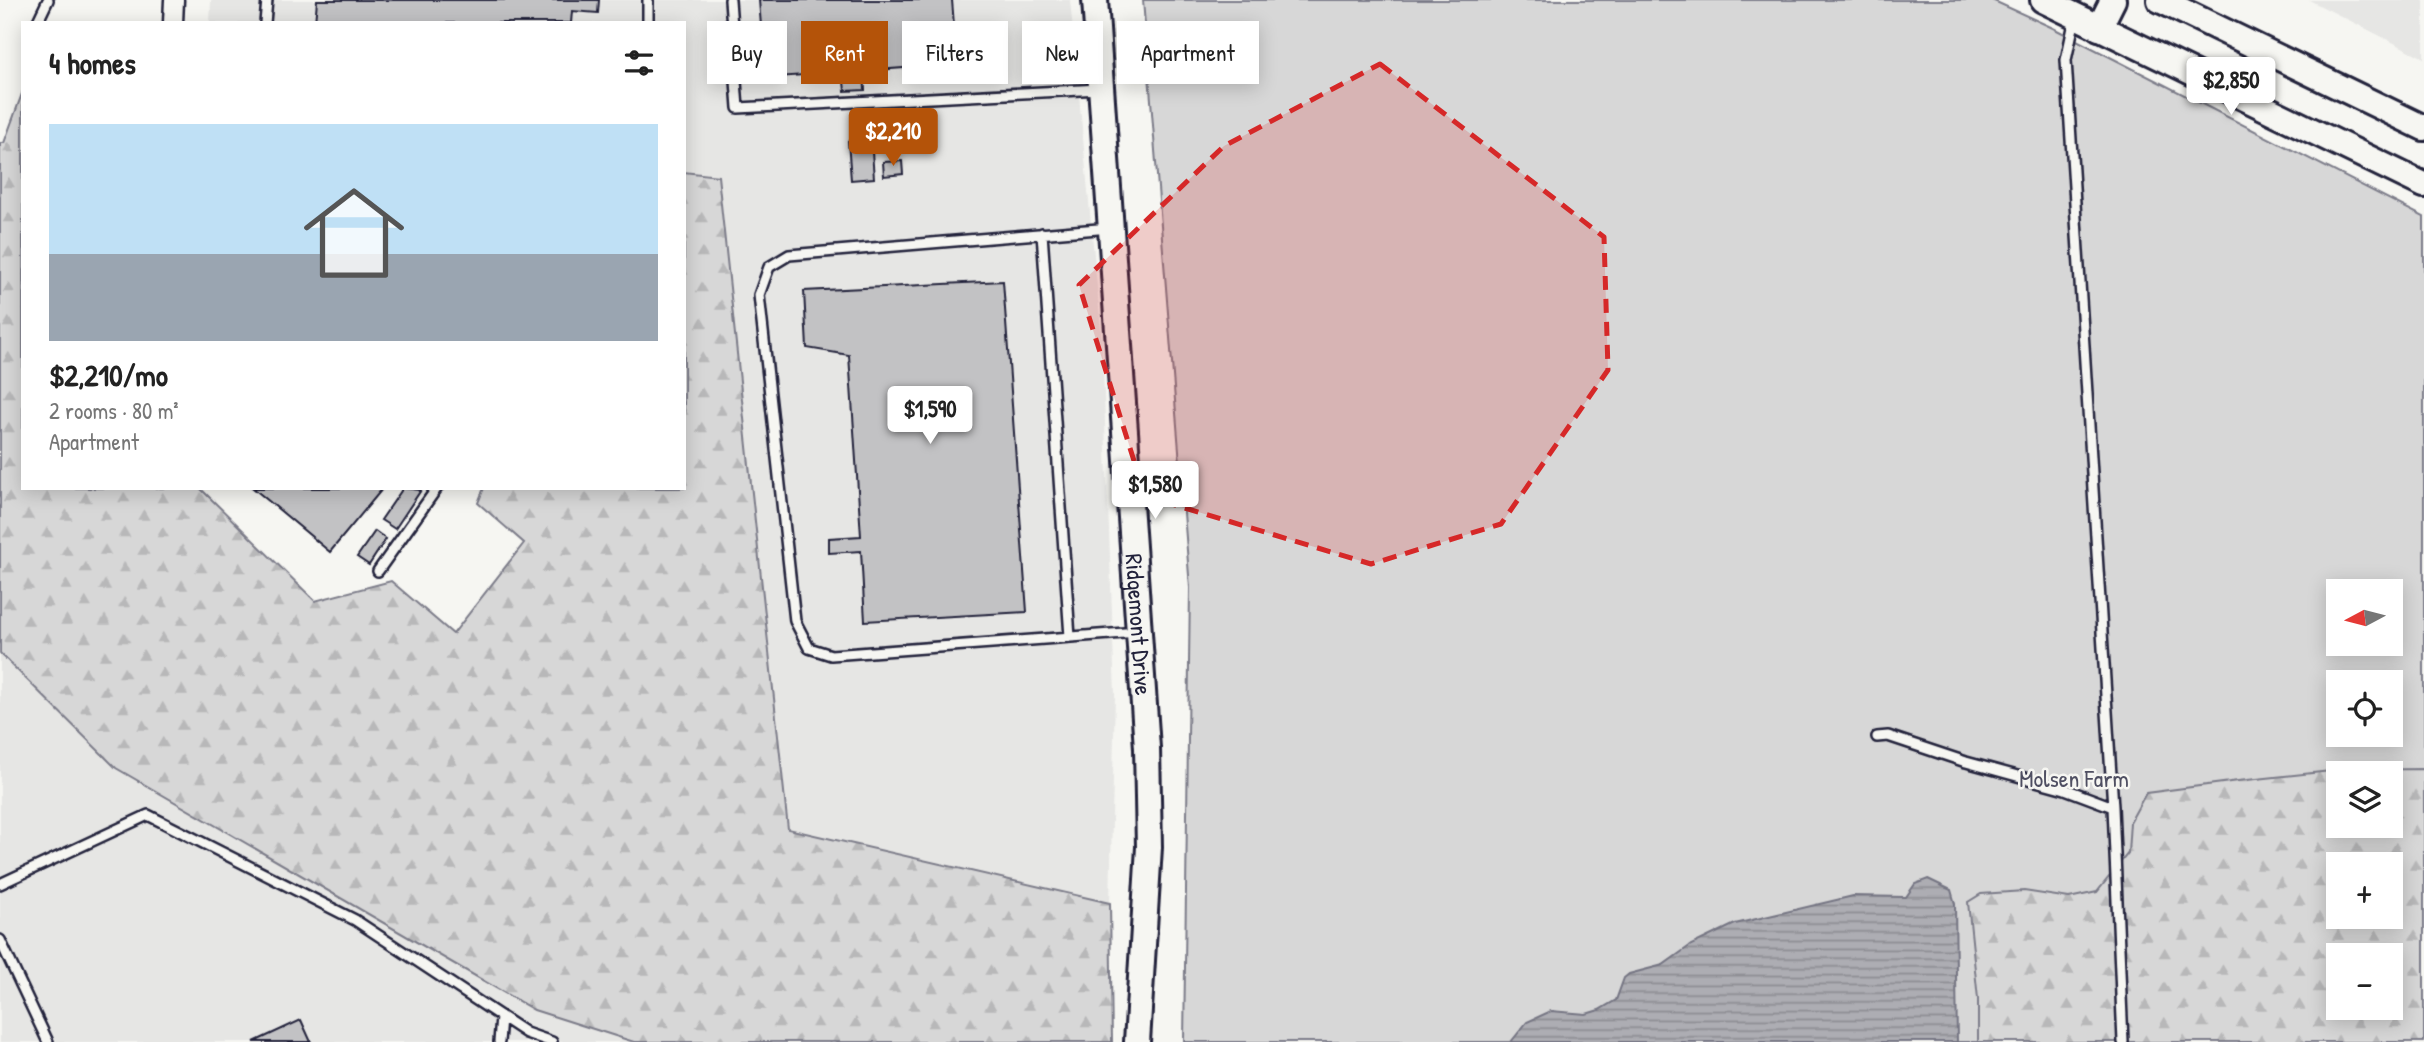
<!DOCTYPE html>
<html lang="en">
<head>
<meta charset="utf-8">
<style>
	body { margin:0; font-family:"Patrick Hand",sans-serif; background:#f6f6f6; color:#222; height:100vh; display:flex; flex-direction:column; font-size:26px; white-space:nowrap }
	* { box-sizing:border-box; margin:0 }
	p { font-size:23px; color:#767676 }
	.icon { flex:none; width:38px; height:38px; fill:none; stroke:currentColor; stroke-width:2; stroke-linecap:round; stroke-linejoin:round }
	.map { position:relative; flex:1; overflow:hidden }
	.drawer { position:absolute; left:21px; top:21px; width:665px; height:469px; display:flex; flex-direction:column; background:#fff; border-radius:0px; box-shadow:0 4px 18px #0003 }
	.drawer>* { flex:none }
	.top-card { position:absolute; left:707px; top:21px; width:665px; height:63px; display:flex; gap:14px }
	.needle { width:46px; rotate:263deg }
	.tools { position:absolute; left:2326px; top:579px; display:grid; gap:14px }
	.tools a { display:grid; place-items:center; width:77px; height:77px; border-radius:0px; background:#fff; box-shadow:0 4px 18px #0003; font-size:35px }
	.price { position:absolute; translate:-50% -60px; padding:0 16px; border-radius:7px; background:#fff; color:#222; font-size:23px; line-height:46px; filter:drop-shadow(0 2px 4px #0008) }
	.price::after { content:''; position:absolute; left:50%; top:42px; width:21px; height:16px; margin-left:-10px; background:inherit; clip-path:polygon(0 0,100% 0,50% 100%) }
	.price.selected { background:#b45309; color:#fff }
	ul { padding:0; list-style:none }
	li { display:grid; align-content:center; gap:14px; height:371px; padding:0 28px }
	li span { display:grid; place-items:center; height:217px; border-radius:0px; color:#555 }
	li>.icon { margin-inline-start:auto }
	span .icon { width:126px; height:126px; fill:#fffc; stroke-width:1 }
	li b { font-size:30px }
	h2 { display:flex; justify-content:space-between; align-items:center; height:84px; padding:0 28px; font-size:30px }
	.tag { padding:0 24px; border-radius:0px; background:#fff; box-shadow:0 4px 18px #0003; font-size:24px; line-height:63px }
	.tag.selected { background:#b45309; color:#fff }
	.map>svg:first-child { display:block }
	.built { fill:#e6e6e4 }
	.green { fill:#d7d7d7; stroke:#7c7c89; stroke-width:2; fill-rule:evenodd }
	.forest { fill:url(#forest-firs); stroke:#7c7c89; stroke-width:2; fill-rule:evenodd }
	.water { fill:url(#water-rules); stroke:#757583; stroke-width:2 }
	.building { fill:#c2c2c4; stroke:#22223b; stroke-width:2 }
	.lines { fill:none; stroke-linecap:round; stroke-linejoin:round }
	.lane-casing { stroke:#22223b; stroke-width:14 }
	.street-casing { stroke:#22223b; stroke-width:23 }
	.secondary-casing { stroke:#22223b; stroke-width:30 }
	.lane { stroke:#f6f6f2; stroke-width:9 }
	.street { stroke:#f6f6f2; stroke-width:18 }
	.secondary { stroke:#f6f6f2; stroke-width:24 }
	.marked { fill:#d62828; fill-opacity:0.2; stroke:#d62828; stroke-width:5; stroke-dasharray:14 9; stroke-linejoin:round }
	.labels { text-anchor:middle; stroke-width:5; stroke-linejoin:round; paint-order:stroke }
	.street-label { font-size:24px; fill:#22223b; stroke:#f6f6f2 }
	.park-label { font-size:24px; fill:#4f4f62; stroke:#f6f6f2 }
</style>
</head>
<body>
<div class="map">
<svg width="2424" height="1042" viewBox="0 0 2424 1042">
	<defs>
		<pattern id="forest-firs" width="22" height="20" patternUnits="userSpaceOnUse" patternTransform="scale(1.75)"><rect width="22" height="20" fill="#d7d7d7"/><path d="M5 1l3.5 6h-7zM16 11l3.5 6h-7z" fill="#b8b8b9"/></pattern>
		<pattern id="water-rules" width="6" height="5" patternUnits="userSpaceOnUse" patternTransform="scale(1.75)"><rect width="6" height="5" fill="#adadb3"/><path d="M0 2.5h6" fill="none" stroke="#8c8c93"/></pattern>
	</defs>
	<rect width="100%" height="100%" fill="#f6f6f2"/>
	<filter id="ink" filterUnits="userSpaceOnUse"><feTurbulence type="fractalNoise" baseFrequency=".0143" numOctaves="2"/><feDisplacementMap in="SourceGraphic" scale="14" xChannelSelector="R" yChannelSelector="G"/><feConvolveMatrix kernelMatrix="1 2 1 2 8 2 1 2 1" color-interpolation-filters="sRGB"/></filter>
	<g filter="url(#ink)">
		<path class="built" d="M 211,0 L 1070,0 L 1102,340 L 1115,695 L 1110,903 L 788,829 L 718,177 L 684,172 L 684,23 L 210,23 Z
			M 2309,0 L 2424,0 L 2424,58 Z
			M 0,653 L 116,768 L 534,1010 L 634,1042 L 0,1042 Z"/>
		<path class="green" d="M 1143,0 L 1992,0 L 2053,28 L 2424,217 L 2424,1042 L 1184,1042 L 1190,588 ZM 2338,592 L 2390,592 L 2390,644 L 2338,644 ZM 2338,682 L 2390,682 L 2390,735 L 2338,735 ZM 2338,774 L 2390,774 L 2390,826 L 2338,826 ZM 2338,864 L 2390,864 L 2390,917 L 2338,917 ZM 2338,956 L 2390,956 L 2390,1008 L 2338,1008 Z"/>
		<path class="forest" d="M 23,91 L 23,488 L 200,488 L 315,601 L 391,581 L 453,634 L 524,543 L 478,503 L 484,488 L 684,488 L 684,172 L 718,176 L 788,829 L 1110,903 L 1112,1042 L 634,1042 L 534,1010 L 116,768 L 0,653 L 0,143 L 4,143 Z
			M 2424,769 L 2424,1042 L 1978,1042 L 1978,999 L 1968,902 L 1981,894 L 2024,891 L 2069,898 L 2097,892 L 2128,853 L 2130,822 L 2146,793 L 2238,781 L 2340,770 ZM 2338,774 L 2390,774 L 2390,826 L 2338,826 ZM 2338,864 L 2390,864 L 2390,917 L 2338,917 ZM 2338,956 L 2390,956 L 2390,1008 L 2338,1008 Z"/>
		<path class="water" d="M 1928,879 L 1951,890 L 1955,904 L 1957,1042 L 1511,1042 L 1527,1022 L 1551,1011 L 1586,1014 L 1599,1010 L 1616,1000 L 1624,978 L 1629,974 L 1663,965 L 1691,945 L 1735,924 L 1853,896 L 1906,897 L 1915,884 Z"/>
		<path class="building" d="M 317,0 L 599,0 L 598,13 L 572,11 L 571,23 L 315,23 Z
			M 759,0 L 952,0 L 957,64 L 864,71 L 865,90 L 845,91 L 843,72 L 765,78 Z
			M 871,139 L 874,178 L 851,180 L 848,141 Z
			M 902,161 L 903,174 L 884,176 L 883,162 Z
			M 1003,281 L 1027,612 L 865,621 L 861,551 L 829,553 L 829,538 L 861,536 L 849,355 L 807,348 L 804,291 Z
			M 253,488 L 383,488 L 330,552 Z
			M 403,488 L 421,490 L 395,529 L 381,520 Z
			M 375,531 L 386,539 L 369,565 L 357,557 Z
			M 301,1020 L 311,1042 L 254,1042 Z"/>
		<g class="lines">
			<defs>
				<path id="lane" d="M 648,0 L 648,23
					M 730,0 L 738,108 L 1100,89
					M 2075,18 L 2066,60 L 2113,807 L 2123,1042
					M 37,23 L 48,0
					M 265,23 L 267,0
					M 1110,228 L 789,255 L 769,267 L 759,295 L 795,621 L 809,648 L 831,655 L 1138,632
					M 1042,233 L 1070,637
					M 378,571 L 437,488
					M 1877,737 L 1888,736 L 1966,762 L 2065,789 L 2113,807
					M 0,884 L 148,815 L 355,920 L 526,1033 L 552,1042
					M 0,940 L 48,1042
					M 499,1042 L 501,1017"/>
				<path id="street" d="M 173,23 L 174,0"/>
				<g id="secondary">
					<path id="s1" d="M 1095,0 L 1147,748 L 1149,847 L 1137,1042"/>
					<path d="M 2043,0 L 2424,185"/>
					<path d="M 2160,0 L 2424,128"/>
					<path d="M 2099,28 L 2113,0"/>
				</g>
			</defs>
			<use href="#lane" class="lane-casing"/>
			<use href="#street" class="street-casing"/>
			<use href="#secondary" class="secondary-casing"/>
			<use href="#lane" class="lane"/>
			<use href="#street" class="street"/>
			<use href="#secondary" class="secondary"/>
		</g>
	</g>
	<path class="marked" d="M 1380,64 L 1604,237 L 1608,370 L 1501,524 L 1371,564 L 1145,496 L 1079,285 L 1224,146 Z"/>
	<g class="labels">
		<g class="street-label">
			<text dy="8" stroke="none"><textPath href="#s1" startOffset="626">Ridgemont Drive</textPath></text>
		</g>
		<g class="park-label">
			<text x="2074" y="787">Molsen Farm</text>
		</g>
	</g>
</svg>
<div class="tools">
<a><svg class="needle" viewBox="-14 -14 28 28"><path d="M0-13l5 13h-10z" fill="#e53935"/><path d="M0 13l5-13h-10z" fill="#767676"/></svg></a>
<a><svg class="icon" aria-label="locate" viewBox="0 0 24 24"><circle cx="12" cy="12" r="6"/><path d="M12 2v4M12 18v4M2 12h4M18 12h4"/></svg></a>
<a><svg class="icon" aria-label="layers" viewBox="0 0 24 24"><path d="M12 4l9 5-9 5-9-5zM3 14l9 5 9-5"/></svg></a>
<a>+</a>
<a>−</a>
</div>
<b class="price" style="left:2231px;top:117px">$2,850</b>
<b class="price selected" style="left:893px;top:168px">$2,210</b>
<b class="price" style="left:930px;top:446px">$1,590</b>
<b class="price" style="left:1155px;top:521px">$1,580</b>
<div class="top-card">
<a class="tag">Buy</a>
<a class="tag selected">Rent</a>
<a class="tag">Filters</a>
<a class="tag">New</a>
<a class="tag">Apartment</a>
</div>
<section class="drawer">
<h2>4 homes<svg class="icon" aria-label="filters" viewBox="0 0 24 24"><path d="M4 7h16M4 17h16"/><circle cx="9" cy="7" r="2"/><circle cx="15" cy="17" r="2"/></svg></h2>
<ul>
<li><span style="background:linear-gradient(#bfe0f5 60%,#9aa5b1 0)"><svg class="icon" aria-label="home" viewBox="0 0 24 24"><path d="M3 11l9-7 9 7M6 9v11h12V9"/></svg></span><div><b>$2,210/mo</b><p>2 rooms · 80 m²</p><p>Apartment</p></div></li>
</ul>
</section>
</div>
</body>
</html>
